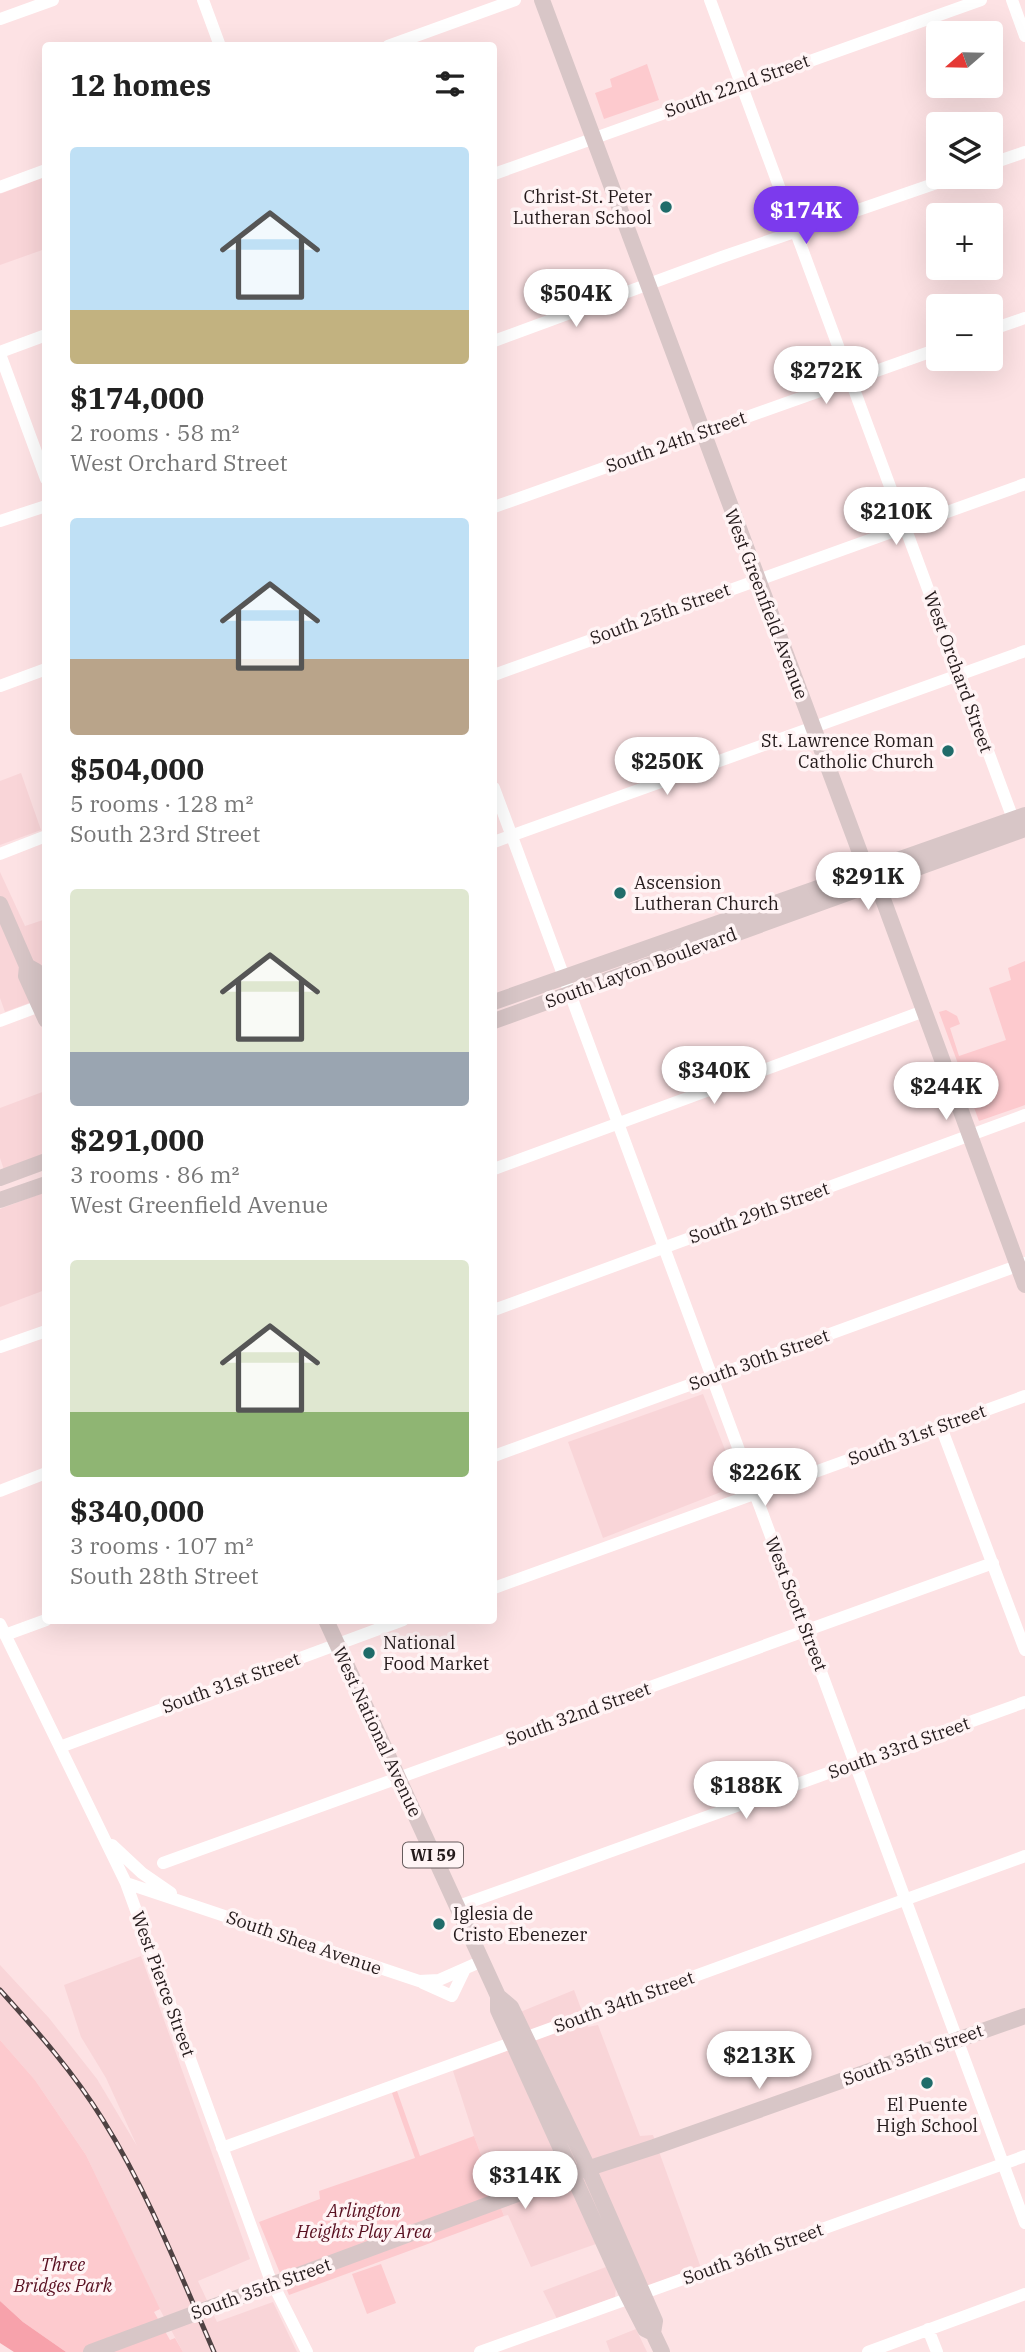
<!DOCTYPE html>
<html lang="en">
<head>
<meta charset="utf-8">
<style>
	body { margin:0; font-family:"IBM Plex Serif",serif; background:#f6f6f6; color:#222; height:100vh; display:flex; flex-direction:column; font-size:26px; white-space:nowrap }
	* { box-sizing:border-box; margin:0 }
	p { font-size:23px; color:#767676 }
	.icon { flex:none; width:38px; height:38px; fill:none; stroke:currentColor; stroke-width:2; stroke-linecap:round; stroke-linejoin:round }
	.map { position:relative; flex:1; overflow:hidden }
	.drawer { position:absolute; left:42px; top:42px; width:455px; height:1582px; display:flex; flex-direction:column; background:#fff; border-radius:7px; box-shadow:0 7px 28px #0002 }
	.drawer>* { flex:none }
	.needle { width:46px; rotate:250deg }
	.tools { position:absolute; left:926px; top:21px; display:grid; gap:14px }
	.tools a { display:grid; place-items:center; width:77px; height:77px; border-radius:7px; background:#fff; box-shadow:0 7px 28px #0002; font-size:35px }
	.price { position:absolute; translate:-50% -60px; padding:0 16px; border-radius:24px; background:#fff; color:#222; font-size:23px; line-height:46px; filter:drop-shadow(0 2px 4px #0008) }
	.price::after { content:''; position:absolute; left:50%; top:42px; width:21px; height:16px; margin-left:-10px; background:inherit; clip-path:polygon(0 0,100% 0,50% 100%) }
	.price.selected { background:#7c3aed; color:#fff }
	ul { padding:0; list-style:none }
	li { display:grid; align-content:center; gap:14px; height:371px; padding:0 28px }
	li span { display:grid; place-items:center; height:217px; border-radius:7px; color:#555 }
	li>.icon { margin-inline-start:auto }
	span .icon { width:126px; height:126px; fill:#fffc; stroke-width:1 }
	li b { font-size:30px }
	h2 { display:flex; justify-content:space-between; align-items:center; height:84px; padding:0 28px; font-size:30px }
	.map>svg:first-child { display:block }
	.built { fill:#f9d5d8 }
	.green { fill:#fdcace }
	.water { fill:#f7a2ab }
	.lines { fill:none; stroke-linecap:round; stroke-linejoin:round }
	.minor { stroke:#fff; stroke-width:12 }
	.major { stroke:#d8c6c7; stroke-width:16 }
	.rail-casing { stroke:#4f4243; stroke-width:5 }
	.rail { stroke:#fff4f5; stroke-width:2.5; stroke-dasharray:8; stroke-linecap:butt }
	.poi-dot { fill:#206c6a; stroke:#fff4f5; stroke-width:2.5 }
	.labels { text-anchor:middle; stroke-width:7; stroke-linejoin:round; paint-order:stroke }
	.shield { fill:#fff4f5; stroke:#665b5c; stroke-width:2 }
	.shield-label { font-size:16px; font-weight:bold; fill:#241a1b }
	.street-label { font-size:18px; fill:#241a1b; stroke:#fff4f5 }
	.poi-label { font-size:18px; fill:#241a1b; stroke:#fff4f5; text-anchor:start }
	.park-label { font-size:18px; font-style:italic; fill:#580f20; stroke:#fff4f5 }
</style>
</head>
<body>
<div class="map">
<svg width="1025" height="2352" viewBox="0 0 1025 2352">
	<rect width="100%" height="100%" fill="#fde2e4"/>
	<path class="built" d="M 45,177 L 45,249 L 0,265 L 0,194 Z
		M 21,773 L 41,830 L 0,845 L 0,781 Z
		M 0,872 L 25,926 L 46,919 L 45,997 L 5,1012 L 0,998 Z
		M 45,1091 L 45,1161 L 6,1176 L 0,1158 L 0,1108 Z
		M 45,1192 L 45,1290 L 0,1307 L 0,1209 Z
		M 703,1394 L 739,1485 L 603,1538 L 568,1442 Z
		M 141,1956 L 250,2259 L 198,2281 L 217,2322 L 273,2302 L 297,2352 L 183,2352 L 157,2304 L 86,2155 L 35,2080 L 0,2040 L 0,1965 L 49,2018 L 97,2079 L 137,2146 L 106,2078 L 81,2037 L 64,1985 Z
		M 574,1990 L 588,2027 L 598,2025 L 640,2136 L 653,2135 L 701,2268 L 634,2291 L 610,2239 L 531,2267 L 508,2215 L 504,2216 L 474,2136 L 453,2071 L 507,2051 L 496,2022 Z
		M 606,2267 L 616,2288 L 615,2297 L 557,2319 L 543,2291 Z
		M 636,2329 L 647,2352 L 610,2352 L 606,2341 Z"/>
	<path class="green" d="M 647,64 L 659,100 L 604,119 L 595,93 L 612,87 L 610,79 Z
		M 1025,961 L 1025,1105 L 979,1121 L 939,1012 L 946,1010 L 957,1016 L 960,1024 L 950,1028 L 959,1056 L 1006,1040 L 989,988 L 1011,980 L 1008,968 Z
		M 0,2040 L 35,2080 L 86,2155 L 160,2309 L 154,2312 L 170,2340 L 175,2338 L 183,2352 L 66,2352 L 23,2322 L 0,2301 Z
		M 397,2091 L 420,2156 L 474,2136 L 504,2216 L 289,2295 L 259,2222 L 320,2199 L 319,2191 L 415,2158 L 392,2093 Z
		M 381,2264 L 396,2303 L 367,2314 L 352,2274 Z"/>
	<path class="water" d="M 0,2301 L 23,2322 L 66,2352 L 14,2352 L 0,2343 Z"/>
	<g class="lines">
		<path class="minor" d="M 203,0 L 220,46
			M 710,0 L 1016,827
			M 1012,0 L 1025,36
			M 0,19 L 53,0
			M 388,46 L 515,0
			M 990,164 L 1025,152
			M 494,174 L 981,0
			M 0,187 L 46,170
			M 990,330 L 1025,318
			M 494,341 L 722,257 L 954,177
			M 0,352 L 46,335
			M 0,354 L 46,479
			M 494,507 L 938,349
			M 0,521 L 46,506
			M 494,675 L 1025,484
			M 0,686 L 46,669
			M 494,788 L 1025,2223
			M 494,842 L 1025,651
			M 0,854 L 46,836
			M 0,1021 L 45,1004
			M 494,1169 L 924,1011
			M 494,1310 L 1025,1115
			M 0,1347 L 46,1331
			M 941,1427 L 1025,1650
			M 494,1456 L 1025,1263
			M 0,1491 L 46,1473
			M 494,1588 L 1025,1396
			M 0,1624 L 126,1883 L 269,2276 L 307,2352
			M 5,1635 L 46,1620
			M 60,1747 L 403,1620
			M 112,1845 L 142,1873 L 171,1893
			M 163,1863 L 993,1563
			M 126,1883 L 419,1981 L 439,1980 L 482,1961
			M 456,1907 L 1025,1702
			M 423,1983 L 452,1996 L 465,1969
			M 222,2148 L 1025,1856
			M 928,2329 L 937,2352
			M 480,2352 L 1025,2156
			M 868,2352 L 1025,2294"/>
		<path class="major" d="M 542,0 L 862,858 L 880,891 L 1025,1285
			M 0,904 L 27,966 L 26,976 L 46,1020
			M 27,966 L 36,971 L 46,989
			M 494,1002 L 1025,815
			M 494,1021 L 1025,829
			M 0,1178 L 46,1161
			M 0,1200 L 46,1184
			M 326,1620 L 498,1996 L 511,2007 L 588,2168 L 655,2321 L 653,2333
			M 498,1996 L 498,2010 L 625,2290 L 645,2329 L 653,2333 L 662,2352
			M 91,2352 L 571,2174 L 654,2147 L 1025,2016"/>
		<defs>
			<path id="rail" d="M 0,1990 C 37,2031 74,2073 103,2120 C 148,2192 180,2274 214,2352"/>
		</defs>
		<use href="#rail" class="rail-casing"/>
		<use href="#rail" class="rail"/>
	</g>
	<g class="poi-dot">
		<circle cx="666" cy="207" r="7"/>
		<circle cx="948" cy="751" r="7"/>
		<circle cx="620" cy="893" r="7"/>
		<circle cx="369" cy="1653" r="7"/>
		<circle cx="439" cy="1924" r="7"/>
		<circle cx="927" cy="2083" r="7"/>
	</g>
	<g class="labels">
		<rect class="shield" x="403" y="1842.5" width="60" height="25" rx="5"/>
		<g class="shield-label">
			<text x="433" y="1861">WI 59</text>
		</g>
		<g class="street-label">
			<text transform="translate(737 86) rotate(-20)" y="6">South 22nd Street</text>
			<text transform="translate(676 442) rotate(-20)" y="6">South 24th Street</text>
			<text transform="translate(766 604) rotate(69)" y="6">West Greenfield Avenue</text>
			<text transform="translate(660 614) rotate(-20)" y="6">South 25th Street</text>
			<text transform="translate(958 672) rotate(70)" y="6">West Orchard Street</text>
			<text transform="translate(641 968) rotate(-20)" y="6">South Layton Boulevard</text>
			<text transform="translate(759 1213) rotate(-20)" y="6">South 29th Street</text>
			<text transform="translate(759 1360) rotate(-20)" y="6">South 30th Street</text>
			<text transform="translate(917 1435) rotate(-20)" y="6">South 31st Street</text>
			<text transform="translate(796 1604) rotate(69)" y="6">West Scott Street</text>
			<text transform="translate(231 1683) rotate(-20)" y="6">South 31st Street</text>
			<text transform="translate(578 1714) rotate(-20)" y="6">South 32nd Street</text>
			<text transform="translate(377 1732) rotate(65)" y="6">West National Avenue</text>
			<text transform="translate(899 1748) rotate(-20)" y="6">South 33rd Street</text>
			<text transform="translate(304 1943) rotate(19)" y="6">South Shea Avenue</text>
			<text transform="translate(163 1984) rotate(70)" y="6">West Pierce Street</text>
			<text transform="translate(624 2002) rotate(-20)" y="6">South 34th Street</text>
			<text transform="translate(913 2055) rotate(-20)" y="6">South 35th Street</text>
			<text transform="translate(753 2254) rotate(-20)" y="6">South 36th Street</text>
			<text transform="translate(261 2289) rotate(-20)" y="6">South 35th Street</text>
		</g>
		<g class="poi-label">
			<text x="652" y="203" text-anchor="end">Christ-St. Peter<tspan x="652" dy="21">Lutheran School</tspan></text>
			<text x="934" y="747" text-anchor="end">St. Lawrence Roman<tspan x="934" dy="21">Catholic Church</tspan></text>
			<text x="634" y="889">Ascension<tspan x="634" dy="21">Lutheran Church</tspan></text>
			<text x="383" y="1649">National<tspan x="383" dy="21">Food Market</tspan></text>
			<text x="453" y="1920">Iglesia de<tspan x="453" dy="21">Cristo Ebenezer</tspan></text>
			<text x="927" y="2111" text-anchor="middle">El Puente<tspan x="927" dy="21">High School</tspan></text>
		</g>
		<g class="park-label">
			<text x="364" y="2217">Arlington<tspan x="364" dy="21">Heights Play Area</tspan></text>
			<text x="63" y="2271">Three<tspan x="63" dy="21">Bridges Park</tspan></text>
		</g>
	</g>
</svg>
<div class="tools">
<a><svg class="needle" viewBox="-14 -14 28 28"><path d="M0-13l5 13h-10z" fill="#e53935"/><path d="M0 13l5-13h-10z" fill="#767676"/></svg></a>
<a><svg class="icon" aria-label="layers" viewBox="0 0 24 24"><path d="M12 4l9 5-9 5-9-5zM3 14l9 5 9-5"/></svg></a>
<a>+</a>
<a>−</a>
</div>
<b class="price selected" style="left:806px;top:246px">$174K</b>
<b class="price" style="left:576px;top:329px">$504K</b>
<b class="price" style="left:826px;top:406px">$272K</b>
<b class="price" style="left:896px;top:547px">$210K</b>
<b class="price" style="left:667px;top:797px">$250K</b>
<b class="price" style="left:868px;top:912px">$291K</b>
<b class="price" style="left:714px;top:1106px">$340K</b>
<b class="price" style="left:946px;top:1122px">$244K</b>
<b class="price" style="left:765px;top:1508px">$226K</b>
<b class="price" style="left:746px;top:1821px">$188K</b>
<b class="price" style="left:759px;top:2091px">$213K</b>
<b class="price" style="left:525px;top:2211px">$314K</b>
<section class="drawer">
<h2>12 homes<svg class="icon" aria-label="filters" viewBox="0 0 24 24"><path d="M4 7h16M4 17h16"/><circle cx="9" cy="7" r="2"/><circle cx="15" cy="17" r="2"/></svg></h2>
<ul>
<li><span style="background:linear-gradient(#bfe0f5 75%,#c2b280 0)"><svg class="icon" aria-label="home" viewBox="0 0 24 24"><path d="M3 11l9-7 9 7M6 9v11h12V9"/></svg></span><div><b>$174,000</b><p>2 rooms · 58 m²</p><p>West Orchard Street</p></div></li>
<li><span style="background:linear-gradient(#bfe0f5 65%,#b9a48a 0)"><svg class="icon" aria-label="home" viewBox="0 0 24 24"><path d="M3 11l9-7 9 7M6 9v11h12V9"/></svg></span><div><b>$504,000</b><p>5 rooms · 128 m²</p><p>South 23rd Street</p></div></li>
<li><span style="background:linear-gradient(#dfe7d0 75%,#9aa5b1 0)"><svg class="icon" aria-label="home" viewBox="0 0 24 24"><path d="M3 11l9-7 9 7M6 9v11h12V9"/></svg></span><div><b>$291,000</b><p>3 rooms · 86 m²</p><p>West Greenfield Avenue</p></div></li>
<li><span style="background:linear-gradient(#dfe7d0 70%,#8fb573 0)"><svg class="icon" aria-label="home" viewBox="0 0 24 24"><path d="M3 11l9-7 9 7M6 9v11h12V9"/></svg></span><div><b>$340,000</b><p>3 rooms · 107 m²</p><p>South 28th Street</p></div></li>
</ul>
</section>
</div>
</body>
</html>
